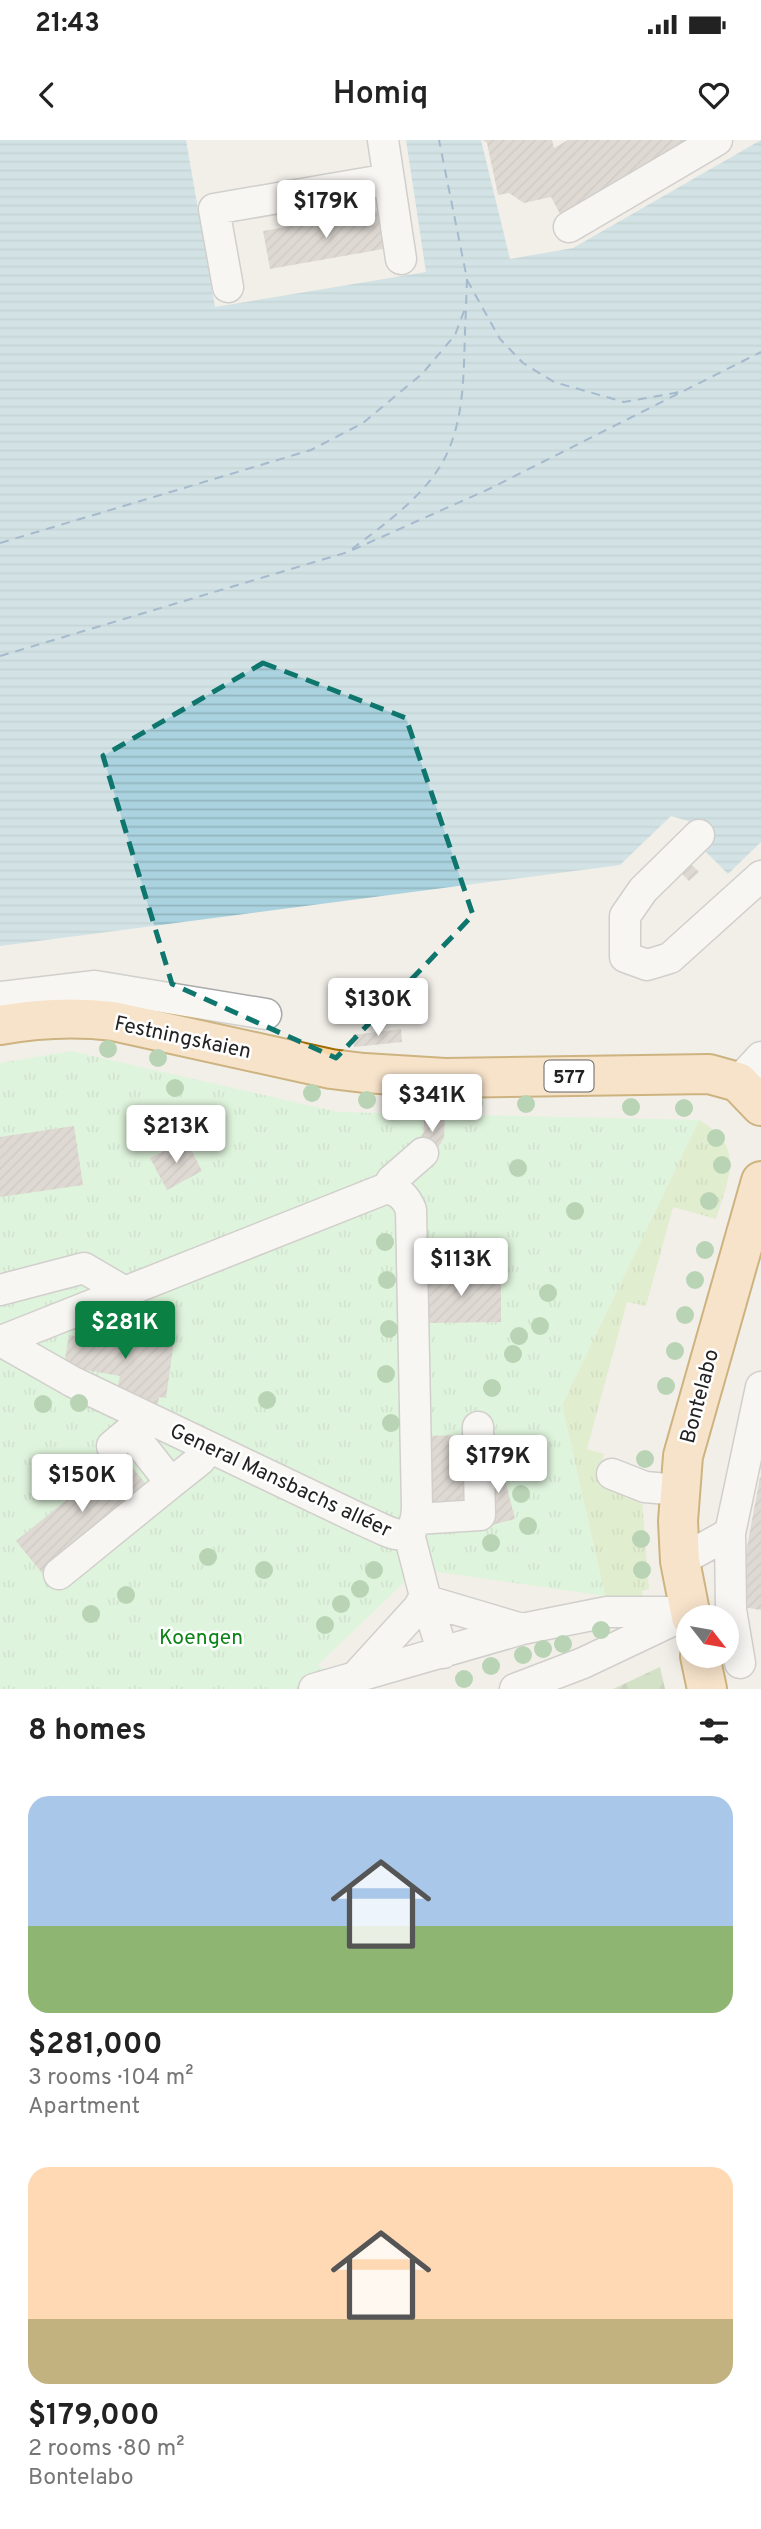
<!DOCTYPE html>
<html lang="en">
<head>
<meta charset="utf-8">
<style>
	body { margin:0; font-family:Overpass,sans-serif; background:#f2f2f2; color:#222; height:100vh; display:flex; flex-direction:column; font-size:26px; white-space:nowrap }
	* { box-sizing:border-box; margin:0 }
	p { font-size:23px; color:#767676 }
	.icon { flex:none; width:38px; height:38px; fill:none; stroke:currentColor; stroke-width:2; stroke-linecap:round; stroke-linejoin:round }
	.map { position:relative; height:1549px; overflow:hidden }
	.details { display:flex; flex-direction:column; background:#fff; flex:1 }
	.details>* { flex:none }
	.needle { width:46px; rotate:121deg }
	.tools { position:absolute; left:676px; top:1465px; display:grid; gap:14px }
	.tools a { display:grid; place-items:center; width:63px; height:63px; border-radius:50%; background:#fff; box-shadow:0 4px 18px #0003; font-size:35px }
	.price { position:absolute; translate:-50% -60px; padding:0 16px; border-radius:7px; background:#fff; color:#222; font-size:23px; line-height:46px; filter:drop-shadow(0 2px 4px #0008) }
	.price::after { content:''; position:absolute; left:50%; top:42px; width:21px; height:16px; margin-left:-10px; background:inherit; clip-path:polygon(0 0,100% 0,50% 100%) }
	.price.active { background:#0b8043; color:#fff }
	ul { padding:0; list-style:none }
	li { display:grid; align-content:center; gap:14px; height:371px; padding:0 28px }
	li span { display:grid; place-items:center; height:217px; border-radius:21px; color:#555 }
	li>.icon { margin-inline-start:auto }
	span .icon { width:126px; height:126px; fill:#fffc; stroke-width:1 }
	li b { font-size:30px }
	h2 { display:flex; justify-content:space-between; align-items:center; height:84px; padding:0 28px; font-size:30px }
	.status { display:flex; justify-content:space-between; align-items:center; height:49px; padding:0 35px; background:#fff; direction:ltr }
	.status svg { height:19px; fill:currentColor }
	header { display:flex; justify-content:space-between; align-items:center; height:91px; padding:0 28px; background:#fff; font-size:32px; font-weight:600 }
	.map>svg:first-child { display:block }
	.grass { fill:url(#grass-tufts) }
	.forest { fill:url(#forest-firs) }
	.park { fill:url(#park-tufts) }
	.water { fill:url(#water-rules) }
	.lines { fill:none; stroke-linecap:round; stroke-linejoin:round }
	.ferry { stroke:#4a7aab; stroke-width:2; stroke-dasharray:9 7; stroke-linecap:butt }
	.building { fill:url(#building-hatch) }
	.minor-casing { stroke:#a9a9a9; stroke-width:33 }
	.major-casing { stroke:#a06b00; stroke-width:42 }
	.minor { stroke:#fff; stroke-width:30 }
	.major { stroke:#fcd6a4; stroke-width:38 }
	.tree { fill:#74b475 }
	.marked { fill:none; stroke:#0f766e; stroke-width:5; stroke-dasharray:14 9; stroke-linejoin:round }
	.labels { text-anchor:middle; stroke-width:5; stroke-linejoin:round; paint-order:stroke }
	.shield { fill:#fff; stroke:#646464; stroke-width:2 }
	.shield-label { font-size:19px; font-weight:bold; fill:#222 }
	.street-label { font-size:21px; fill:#222; stroke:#fff }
	.park-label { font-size:21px; fill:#0c8416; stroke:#fff }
</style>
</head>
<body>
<div class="status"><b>21:43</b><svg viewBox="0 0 49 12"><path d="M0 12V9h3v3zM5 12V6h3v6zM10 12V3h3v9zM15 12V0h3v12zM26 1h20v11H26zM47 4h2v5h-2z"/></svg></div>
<header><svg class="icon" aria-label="back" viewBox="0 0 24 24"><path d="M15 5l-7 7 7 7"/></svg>Homiq<svg class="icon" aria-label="heart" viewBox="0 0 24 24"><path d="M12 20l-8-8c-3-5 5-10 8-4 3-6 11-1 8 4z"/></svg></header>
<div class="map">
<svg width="761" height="1549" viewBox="0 0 761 1549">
	<defs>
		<pattern id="grass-tufts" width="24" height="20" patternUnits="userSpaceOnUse" patternTransform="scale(1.75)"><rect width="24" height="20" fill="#cdebb0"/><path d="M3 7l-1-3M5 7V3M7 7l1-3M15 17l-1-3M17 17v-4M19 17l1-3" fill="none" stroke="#b0c997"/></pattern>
		<pattern id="forest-firs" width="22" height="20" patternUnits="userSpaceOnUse" patternTransform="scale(1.75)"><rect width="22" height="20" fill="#add19e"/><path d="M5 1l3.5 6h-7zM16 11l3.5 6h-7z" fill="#95b388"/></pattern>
		<pattern id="park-tufts" width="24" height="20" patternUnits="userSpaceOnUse" patternTransform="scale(1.75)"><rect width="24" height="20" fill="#c8facc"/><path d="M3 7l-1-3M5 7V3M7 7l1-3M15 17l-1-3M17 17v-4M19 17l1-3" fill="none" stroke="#acd6af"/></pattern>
		<pattern id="water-rules" width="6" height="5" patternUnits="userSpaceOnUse" patternTransform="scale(1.75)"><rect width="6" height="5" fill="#aad3df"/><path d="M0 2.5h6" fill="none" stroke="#92b5bf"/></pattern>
		<pattern id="building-hatch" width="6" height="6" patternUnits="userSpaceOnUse" patternTransform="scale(1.75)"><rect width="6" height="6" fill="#c7bfb8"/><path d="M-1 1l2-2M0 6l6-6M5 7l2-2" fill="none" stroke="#aba49e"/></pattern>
	</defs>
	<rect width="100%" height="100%" fill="#f2efe9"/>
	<path class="grass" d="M 699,980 C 746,1006 729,1037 716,1079 L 673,1067 L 646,1166 L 627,1162 L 587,1309 L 604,1314 L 597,1339 L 645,1352 L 642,1359 L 649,1449 L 642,1451 L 643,1463 L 609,1459 L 605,1456 L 562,1265 Z"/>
	<path class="forest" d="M 660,1527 L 665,1549 L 613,1549 Z"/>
	<path class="park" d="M 71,911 L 338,972 L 699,980 L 562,1265 L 605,1456 L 418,1429 L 319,1524 L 315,1522 L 347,1549 L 0,1549 L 0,923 Z"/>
	<path class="water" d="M 0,0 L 186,0 L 215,167 L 426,132 L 406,0 L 481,0 L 510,119 L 573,108 L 761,0 L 761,702 L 728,734 L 705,711 L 711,705 L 688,681 L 671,676 L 620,725 L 0,806 Z"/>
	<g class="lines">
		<path class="ferry" d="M 467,140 L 500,199 L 523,223 L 554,242 L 624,262 L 680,252
			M 0,403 L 311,310 L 363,283 L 422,234 L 455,195 L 466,166 L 467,139 L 439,0
			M 352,409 C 386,383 432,351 449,309 C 467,266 463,216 466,170
			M 0,516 L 348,412 L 489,349 L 761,212"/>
	</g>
	<path class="building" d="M 483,0 L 552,0 L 554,8 L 568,0 L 690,0 L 560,74 L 551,57 L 524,63 L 509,53 L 498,55 L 487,3 Z
		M 382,70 L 389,108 L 270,129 L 263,91 Z
		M 692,725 L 699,732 L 689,741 L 682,734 Z
		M 401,889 L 402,902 L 354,907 L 353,895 Z
		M 424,974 L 445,975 L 444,998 L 431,1018 L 415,1006 L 424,992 Z
		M 74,986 L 83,1045 L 0,1057 L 0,997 Z
		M 186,1000 L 202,1031 L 167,1050 L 150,1018 Z
		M 422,1132 L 501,1134 L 501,1182 L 431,1183 L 421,1180 Z
		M 84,1186 L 174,1201 L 166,1258 L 159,1257 L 157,1267 L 132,1262 L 133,1252 L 117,1249 L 120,1236 L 64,1226 L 69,1195 L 82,1197 Z
		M 462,1295 L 476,1367 L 427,1369 L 424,1296 Z
		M 122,1315 L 149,1348 L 102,1384 L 99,1381 L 85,1393 L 87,1396 L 84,1399 L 42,1433 L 16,1401 Z
		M 500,1320 L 515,1379 L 492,1385 L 486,1363 L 487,1323 Z
		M 760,1337 L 761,1337 L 761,1470 L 736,1466 Z"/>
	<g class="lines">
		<defs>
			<path id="minor" d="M 383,0 L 401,119
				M 569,87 L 717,0
				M 228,147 L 214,69 L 389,39
				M 699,695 L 643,750 L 625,776 L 625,817 L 647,825 L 670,818 L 761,736
				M 0,857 L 95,846 L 266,874
				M 738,942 L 761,917
				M 387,1048 C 400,1052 406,1057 411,1070 L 417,1367 C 415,1413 387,1390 360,1379 L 73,1242 L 1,1201 Z
				M 387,1048 L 392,1040 L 423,1013
				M 0,1150 L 84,1128 L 125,1152
				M 112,1306 L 130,1291 L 171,1343 L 200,1320 L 210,1308
				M 612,1334 L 645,1347 L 679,1350
				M 416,1379 L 480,1375 L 478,1287
				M 730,1393 L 731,1470 L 740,1523
				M 680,1421 L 730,1393 L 761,1247
				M 59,1434 L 171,1343
				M 443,1513 L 425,1456 L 431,1462 L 522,1489 L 607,1472 L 690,1472
				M 357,1535 L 419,1467 L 425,1456 L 409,1394
				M 314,1549 L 522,1489
				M 515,1549 L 583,1523 L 680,1477"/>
			<path id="major" d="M 0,885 C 39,878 74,876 113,881 L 331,929 L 364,933 L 445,938 L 709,934 L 738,942 L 761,966
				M 691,1477 L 680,1421 L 678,1381 L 683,1316 L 761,1041
				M 700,1516 L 707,1549"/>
		</defs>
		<use href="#minor" class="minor-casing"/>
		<use href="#major" class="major-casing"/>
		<use href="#minor" class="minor"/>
		<use href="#major" class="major"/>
	</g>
	<g class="tree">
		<circle cx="108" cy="909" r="9"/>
		<circle cx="158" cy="918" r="9"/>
		<circle cx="175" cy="948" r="9"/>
		<circle cx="312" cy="953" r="9"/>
		<circle cx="367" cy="960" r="9"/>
		<circle cx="417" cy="962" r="9"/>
		<circle cx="474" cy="963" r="9"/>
		<circle cx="526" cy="964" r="9"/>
		<circle cx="631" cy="967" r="9"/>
		<circle cx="684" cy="968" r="9"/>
		<circle cx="175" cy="979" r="9"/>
		<circle cx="716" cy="998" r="9"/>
		<circle cx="722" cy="1025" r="9"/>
		<circle cx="518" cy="1028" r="9"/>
		<circle cx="709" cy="1061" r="9"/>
		<circle cx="575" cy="1071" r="9"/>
		<circle cx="385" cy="1102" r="9"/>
		<circle cx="705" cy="1110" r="9"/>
		<circle cx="387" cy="1140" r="9"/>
		<circle cx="695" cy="1140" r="9"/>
		<circle cx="548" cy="1153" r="9"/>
		<circle cx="685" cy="1175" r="9"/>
		<circle cx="540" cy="1186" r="9"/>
		<circle cx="389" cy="1189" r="9"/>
		<circle cx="519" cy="1196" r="9"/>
		<circle cx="675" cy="1211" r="9"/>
		<circle cx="513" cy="1214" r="9"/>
		<circle cx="386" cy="1234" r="9"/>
		<circle cx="666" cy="1246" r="9"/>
		<circle cx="492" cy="1248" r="9"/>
		<circle cx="267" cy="1260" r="9"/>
		<circle cx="79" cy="1263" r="9"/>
		<circle cx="43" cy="1264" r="9"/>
		<circle cx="391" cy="1283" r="9"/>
		<circle cx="645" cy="1319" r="9"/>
		<circle cx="47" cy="1329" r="9"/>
		<circle cx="521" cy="1354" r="9"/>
		<circle cx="528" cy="1386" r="9"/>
		<circle cx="641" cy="1399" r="9"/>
		<circle cx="491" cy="1403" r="9"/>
		<circle cx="208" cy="1417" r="9"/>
		<circle cx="264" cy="1430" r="9"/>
		<circle cx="374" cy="1430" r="9"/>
		<circle cx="642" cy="1430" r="9"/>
		<circle cx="360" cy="1449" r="9"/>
		<circle cx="126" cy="1455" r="9"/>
		<circle cx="341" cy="1464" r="9"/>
		<circle cx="91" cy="1474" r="9"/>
		<circle cx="325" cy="1485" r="9"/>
		<circle cx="601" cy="1490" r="9"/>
		<circle cx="563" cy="1504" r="9"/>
		<circle cx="543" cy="1509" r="9"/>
		<circle cx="523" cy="1515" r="9"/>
		<circle cx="491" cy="1526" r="9"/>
		<circle cx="464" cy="1539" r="9"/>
	</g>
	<path d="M0 0H761V1549H0ZM 263,523 L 406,578 L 473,775 L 336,918 L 172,844 L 103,616 Z" fill="#f2efe9" fill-opacity=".55" fill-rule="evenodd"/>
	<path class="marked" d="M 263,523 L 406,578 L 473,775 L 336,918 L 172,844 L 103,616 Z"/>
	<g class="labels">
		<rect class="shield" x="544.5" y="920.5" width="49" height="31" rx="5"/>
		<g class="shield-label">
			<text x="569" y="943">577</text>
		</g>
		<g class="street-label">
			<text transform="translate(183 897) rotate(12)" y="7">Festningskaien</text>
			<text transform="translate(699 1256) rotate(-75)" y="7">Bontelabo</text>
			<text transform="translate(281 1340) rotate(25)" y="7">General Mansbachs alléer</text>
		</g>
		<g class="park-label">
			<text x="201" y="1504">Koengen</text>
		</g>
	</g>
</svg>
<div class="tools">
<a><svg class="needle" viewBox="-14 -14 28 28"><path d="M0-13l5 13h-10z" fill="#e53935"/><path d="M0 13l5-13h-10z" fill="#767676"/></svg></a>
</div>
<b class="price" style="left:326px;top:100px">$179K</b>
<b class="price" style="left:378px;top:898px">$130K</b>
<b class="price" style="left:432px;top:994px">$341K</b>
<b class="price" style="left:176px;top:1025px">$213K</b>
<b class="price" style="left:461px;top:1158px">$113K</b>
<b class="price active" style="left:125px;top:1221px">$281K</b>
<b class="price" style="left:498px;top:1355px">$179K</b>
<b class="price" style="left:82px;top:1374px">$150K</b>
</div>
<section class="details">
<h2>8 homes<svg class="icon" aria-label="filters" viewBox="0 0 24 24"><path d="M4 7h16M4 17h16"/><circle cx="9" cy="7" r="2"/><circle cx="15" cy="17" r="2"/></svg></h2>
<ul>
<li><span style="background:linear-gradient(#a9c7e8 60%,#8fb573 0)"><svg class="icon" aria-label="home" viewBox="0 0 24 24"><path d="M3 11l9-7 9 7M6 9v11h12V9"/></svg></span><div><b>$281,000</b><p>3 rooms · 104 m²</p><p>Apartment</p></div></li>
<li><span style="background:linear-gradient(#ffd9b3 70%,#c2b280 0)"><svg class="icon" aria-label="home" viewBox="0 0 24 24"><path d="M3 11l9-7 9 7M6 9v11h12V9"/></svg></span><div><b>$179,000</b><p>2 rooms · 80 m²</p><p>Bontelabo</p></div></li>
</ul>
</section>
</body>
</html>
